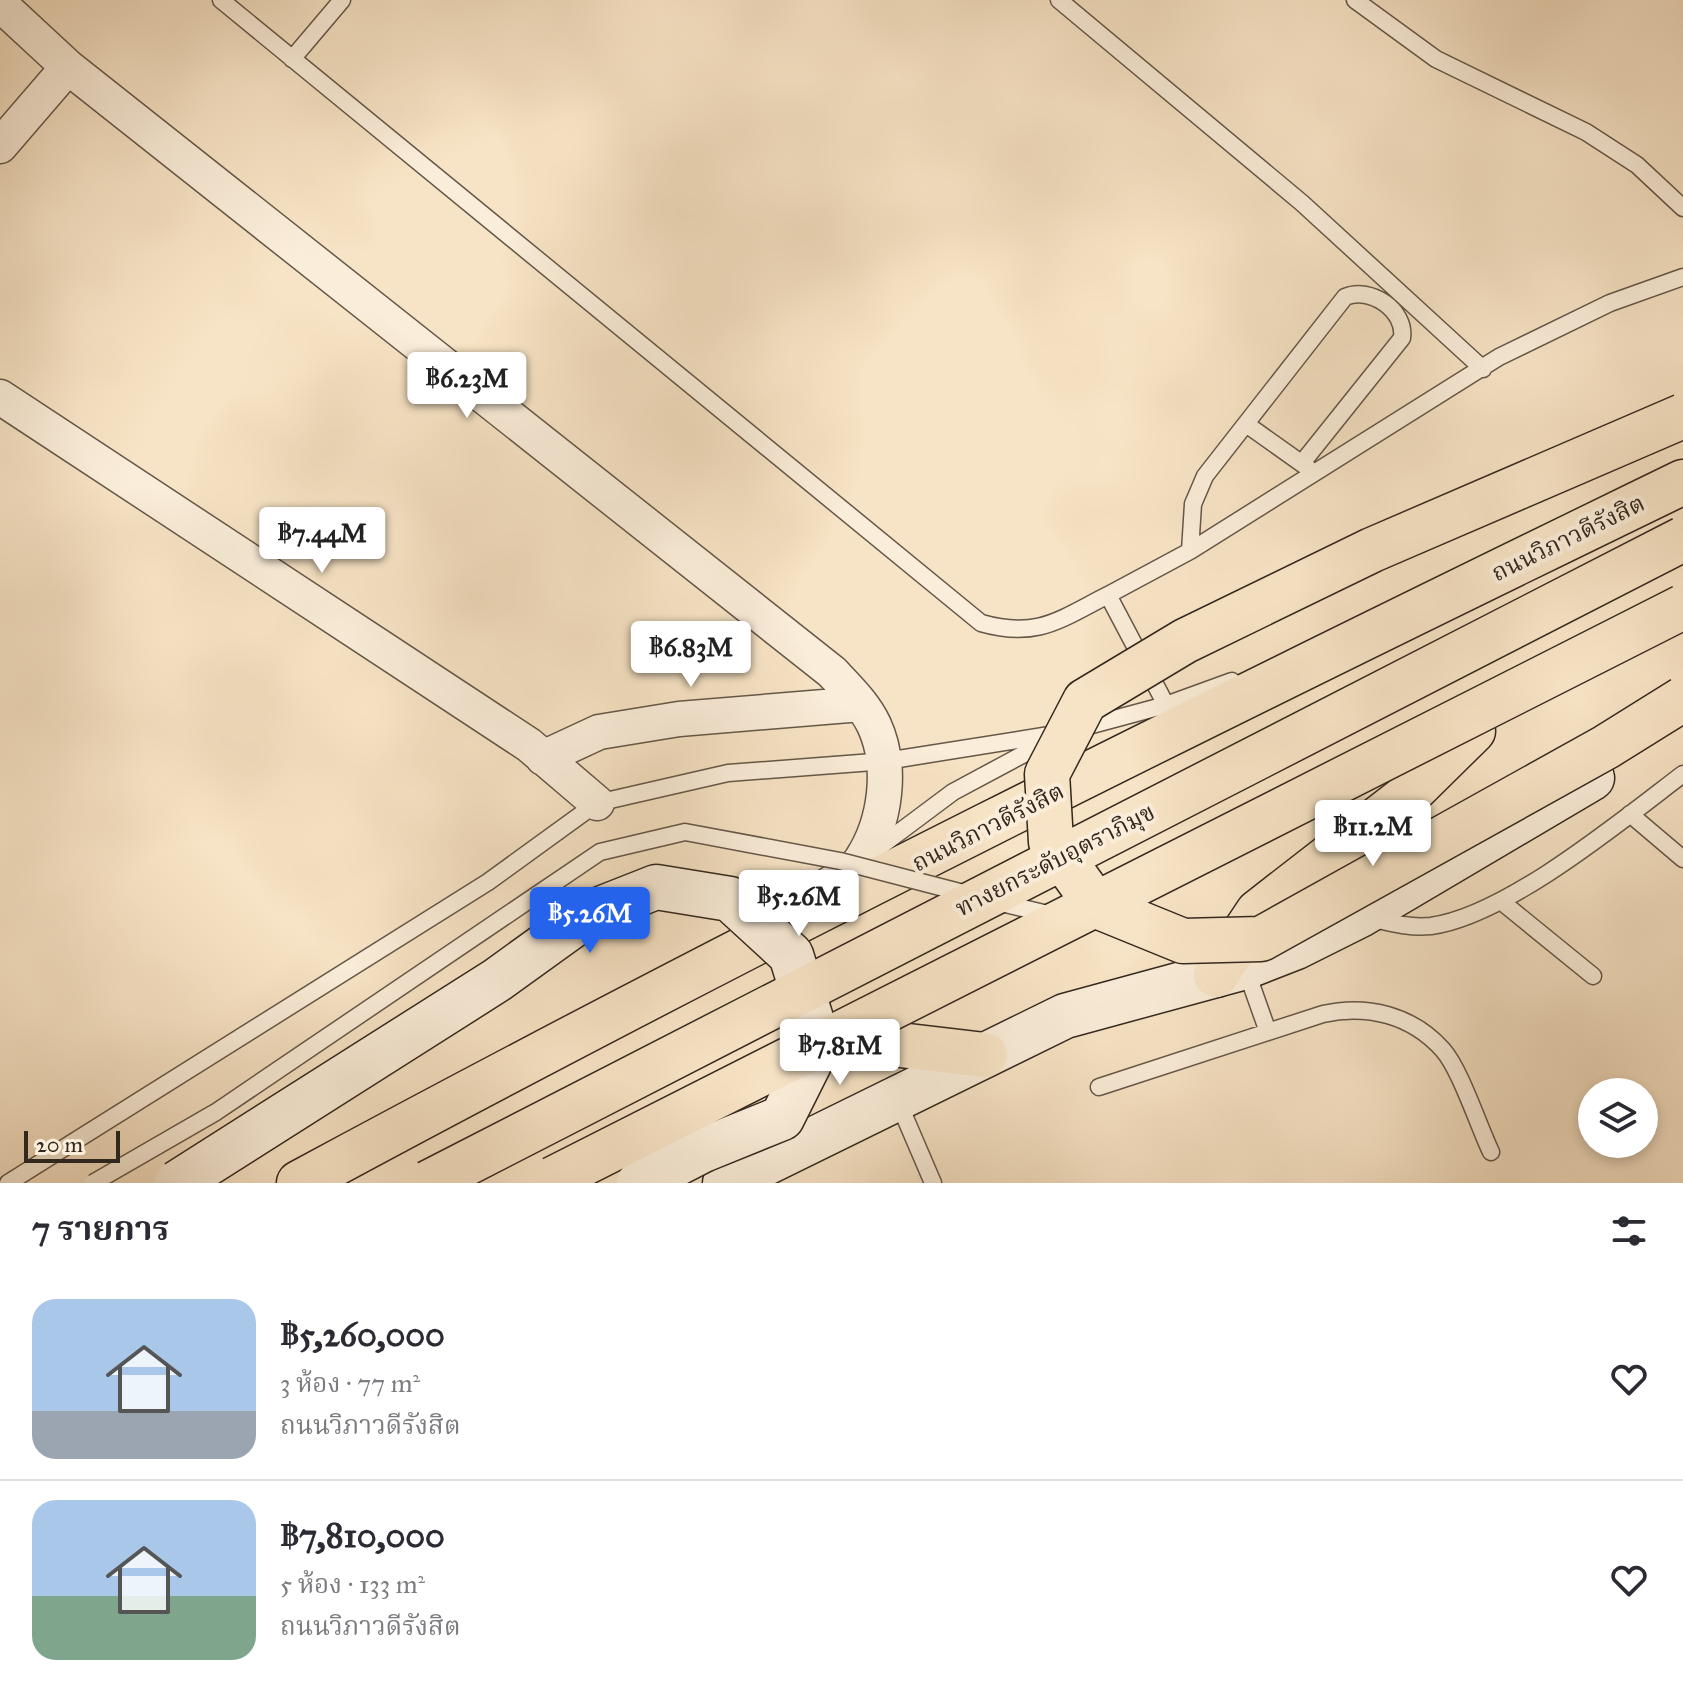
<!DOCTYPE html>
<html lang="th">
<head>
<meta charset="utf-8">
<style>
	body { margin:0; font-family:"IM FELL Great Primer","Noto Serif Thai",serif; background:#f2f2f3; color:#2b2b33; height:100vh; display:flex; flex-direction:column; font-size:30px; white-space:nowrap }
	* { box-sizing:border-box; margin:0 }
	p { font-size:26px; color:#7c7c81 }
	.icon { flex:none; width:44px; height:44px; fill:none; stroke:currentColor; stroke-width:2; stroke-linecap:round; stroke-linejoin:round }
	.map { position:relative; height:1183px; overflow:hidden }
	.details { display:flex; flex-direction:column; background:#fff; flex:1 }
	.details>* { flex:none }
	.fabs { position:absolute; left:1578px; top:1078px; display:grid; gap:16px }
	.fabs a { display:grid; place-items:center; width:80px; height:80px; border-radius:50%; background:#fff; box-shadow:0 4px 12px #0003; font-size:40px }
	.scale { position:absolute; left:24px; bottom:20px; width:96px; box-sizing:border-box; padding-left:8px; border:4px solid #33281e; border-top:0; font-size:22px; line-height:28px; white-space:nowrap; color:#33281e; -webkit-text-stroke:6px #faedd9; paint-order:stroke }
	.price { position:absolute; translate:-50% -68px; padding:0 18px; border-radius:8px; background:#fff; color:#222; font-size:26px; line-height:52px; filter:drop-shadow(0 2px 4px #0008) }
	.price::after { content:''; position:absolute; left:50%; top:48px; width:24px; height:18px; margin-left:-12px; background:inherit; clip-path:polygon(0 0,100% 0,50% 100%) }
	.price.on { background:#2563eb; color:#fff }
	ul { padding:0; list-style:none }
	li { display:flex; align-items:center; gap:24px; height:200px; padding:0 32px }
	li+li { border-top:2px solid #e1e1e2 }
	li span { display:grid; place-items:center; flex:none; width:224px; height:160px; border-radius:24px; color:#555 }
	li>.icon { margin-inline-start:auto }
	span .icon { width:96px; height:96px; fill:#fffc; stroke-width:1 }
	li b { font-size:34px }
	h2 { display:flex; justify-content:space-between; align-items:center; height:96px; padding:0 32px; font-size:34px }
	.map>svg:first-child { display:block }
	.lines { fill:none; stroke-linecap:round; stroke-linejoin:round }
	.lane-casing { stroke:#645748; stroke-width:19 }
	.street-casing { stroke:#645748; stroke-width:37 }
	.secondary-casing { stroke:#33281e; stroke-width:47 }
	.highway-casing { stroke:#33281e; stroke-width:47 }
	.lane { stroke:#faedd9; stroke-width:16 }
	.street { stroke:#faedd9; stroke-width:34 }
	.secondary { stroke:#faedd9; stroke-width:44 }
	.highway { stroke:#f7e3c5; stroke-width:44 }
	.lane-bridge-casing { stroke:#645748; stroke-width:19; stroke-linecap:butt }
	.secondary-bridge-casing { stroke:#33281e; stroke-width:47; stroke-linecap:butt }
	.highway-bridge-casing { stroke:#33281e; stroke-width:47; stroke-linecap:butt }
	.lane-bridge { stroke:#faedd9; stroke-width:16 }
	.secondary-bridge { stroke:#faedd9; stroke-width:44 }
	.highway-bridge { stroke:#f7e3c5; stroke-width:44 }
	.labels { text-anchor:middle; stroke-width:8; stroke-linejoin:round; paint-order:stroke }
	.street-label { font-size:24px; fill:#33281e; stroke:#faedd9 }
</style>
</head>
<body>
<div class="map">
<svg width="1683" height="1183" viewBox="0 0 1683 1183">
	<rect width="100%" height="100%" fill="#f7e3c5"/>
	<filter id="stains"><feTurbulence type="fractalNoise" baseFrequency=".0025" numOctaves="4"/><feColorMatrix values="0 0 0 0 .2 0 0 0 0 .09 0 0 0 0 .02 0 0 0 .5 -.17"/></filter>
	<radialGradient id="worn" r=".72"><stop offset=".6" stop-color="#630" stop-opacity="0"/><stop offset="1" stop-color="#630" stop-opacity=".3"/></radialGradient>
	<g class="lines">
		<defs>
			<path id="lane" d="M 221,0 L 981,623 C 1037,639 1059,620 1108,595
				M 1059,0 L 1302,203 L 1483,369
				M 1355,0 L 1436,59 L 1586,132 L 1637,165 L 1683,208
				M 292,59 L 342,0
				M 1246,424 L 1308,468
				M 1190,551 L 1499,357 L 1610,303 L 1683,277
				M 1166,705 L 1108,595 L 1190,551 L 1193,504 L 1205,476 L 1345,297 C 1370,286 1406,310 1402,338 L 1302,463
				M 1630,814 L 1683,859
				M 874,851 L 953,792 L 1050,740
				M 1502,902 L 1593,976
				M 1370,918 C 1391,923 1409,928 1431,926 C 1506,916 1621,821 1683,774
				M 1246,970 L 1268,1032
				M 1099,1087 L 1323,1014 C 1367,1004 1412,1015 1443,1050 C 1460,1069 1479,1127 1491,1152
				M 897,1099 L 933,1183
				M 8,1183 L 488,882 L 597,803 L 728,773 L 886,761 L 1062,733 L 1166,705 L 1232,681"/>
			<path id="street" d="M 0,4 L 68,67 L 832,672 C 847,688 864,704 874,725 C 893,766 886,822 861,860 C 854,870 837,879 827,886
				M 0,146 L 68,67
				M 0,397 L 529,745 L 597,803
				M 543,758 L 599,732 L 679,719 L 861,704"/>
			<path id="secondary" d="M 725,1183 L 1065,1016 L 1245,967 L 1296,947 L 1360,915 L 1592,778"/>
			<path id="highway" d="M 1216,975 L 1258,912 L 1406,797 L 1473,731
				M 866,1041 L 985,1055
				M 299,1183 C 754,937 1218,708 1683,482"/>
		</defs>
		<use href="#lane" class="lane-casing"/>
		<use href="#street" class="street-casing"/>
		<use href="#secondary" class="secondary-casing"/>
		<use href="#highway" class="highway-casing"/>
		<use href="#lane" class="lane"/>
		<use href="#street" class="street"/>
		<use href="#secondary" class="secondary"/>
		<use href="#highway" class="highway"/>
		<defs>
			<path id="lane-bridge" d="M 997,902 L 1052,915
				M 93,1183 L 216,1112 L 600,852 L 685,832 L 840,861 L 971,895"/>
			<path id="secondary-bridge" d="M 177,1183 L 497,980 L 590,913 L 656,887 L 730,899 L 791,955 L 819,1044 L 782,1118 L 703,1150 L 639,1183"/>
			<path id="highway-bridge" d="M 1683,416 L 1372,550 L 1185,641 L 1085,701 L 1047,774 L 1051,842 L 1097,906 L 1183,941 L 1261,939 L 1606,747 L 1683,699
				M 553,1179 L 1683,607
				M 428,1183 L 1683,539"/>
		</defs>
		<use href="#lane-bridge" class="lane-bridge-casing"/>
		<use href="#secondary-bridge" class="secondary-bridge-casing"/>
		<use href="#highway-bridge" class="highway-bridge-casing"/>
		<use href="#lane-bridge" class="lane-bridge"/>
		<use href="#secondary-bridge" class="secondary-bridge"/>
		<use href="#highway-bridge" class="highway-bridge"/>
	</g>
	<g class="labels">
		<g class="street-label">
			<text transform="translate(1568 538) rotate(-26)" y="8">ถนนวิภาวดีรังสิต</text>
			<text transform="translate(988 827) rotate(-27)" y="8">ถนนวิภาวดีรังสิต</text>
			<text transform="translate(1055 860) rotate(-27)" y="8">ทางยกระดับอุตราภิมุข</text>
		</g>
	</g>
	<rect width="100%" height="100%" filter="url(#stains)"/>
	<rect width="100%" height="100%" fill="url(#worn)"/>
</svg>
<div class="fabs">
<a><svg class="icon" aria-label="layers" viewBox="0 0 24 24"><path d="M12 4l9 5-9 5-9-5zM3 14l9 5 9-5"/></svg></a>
</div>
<div class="scale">20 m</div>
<b class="price" style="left:467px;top:420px">฿6.23M</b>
<b class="price" style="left:322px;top:575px">฿7.44M</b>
<b class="price" style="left:691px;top:689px">฿6.83M</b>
<b class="price" style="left:1373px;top:868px">฿11.2M</b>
<b class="price" style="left:799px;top:938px">฿5.26M</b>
<b class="price on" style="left:590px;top:955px">฿5.26M</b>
<b class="price" style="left:840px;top:1087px">฿7.81M</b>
</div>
<section class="details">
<h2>7 รายการ<svg class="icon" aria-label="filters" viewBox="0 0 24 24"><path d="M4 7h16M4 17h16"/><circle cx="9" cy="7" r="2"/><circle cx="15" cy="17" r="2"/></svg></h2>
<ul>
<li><span style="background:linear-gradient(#a9c7e8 70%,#9aa5b1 0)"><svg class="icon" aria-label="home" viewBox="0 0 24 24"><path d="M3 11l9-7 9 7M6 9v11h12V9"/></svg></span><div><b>฿5,260,000</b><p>3 ห้อง · 77 m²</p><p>ถนนวิภาวดีรังสิต</p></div><svg class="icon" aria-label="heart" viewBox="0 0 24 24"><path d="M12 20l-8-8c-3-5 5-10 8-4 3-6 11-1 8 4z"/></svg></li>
<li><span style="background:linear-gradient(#a9c7e8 60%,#7fa58c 0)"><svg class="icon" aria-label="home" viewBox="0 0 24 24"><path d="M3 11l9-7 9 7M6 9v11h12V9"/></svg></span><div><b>฿7,810,000</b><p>5 ห้อง · 133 m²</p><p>ถนนวิภาวดีรังสิต</p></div><svg class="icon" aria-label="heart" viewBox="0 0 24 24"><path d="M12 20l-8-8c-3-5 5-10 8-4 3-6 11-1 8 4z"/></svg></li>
</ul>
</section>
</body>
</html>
